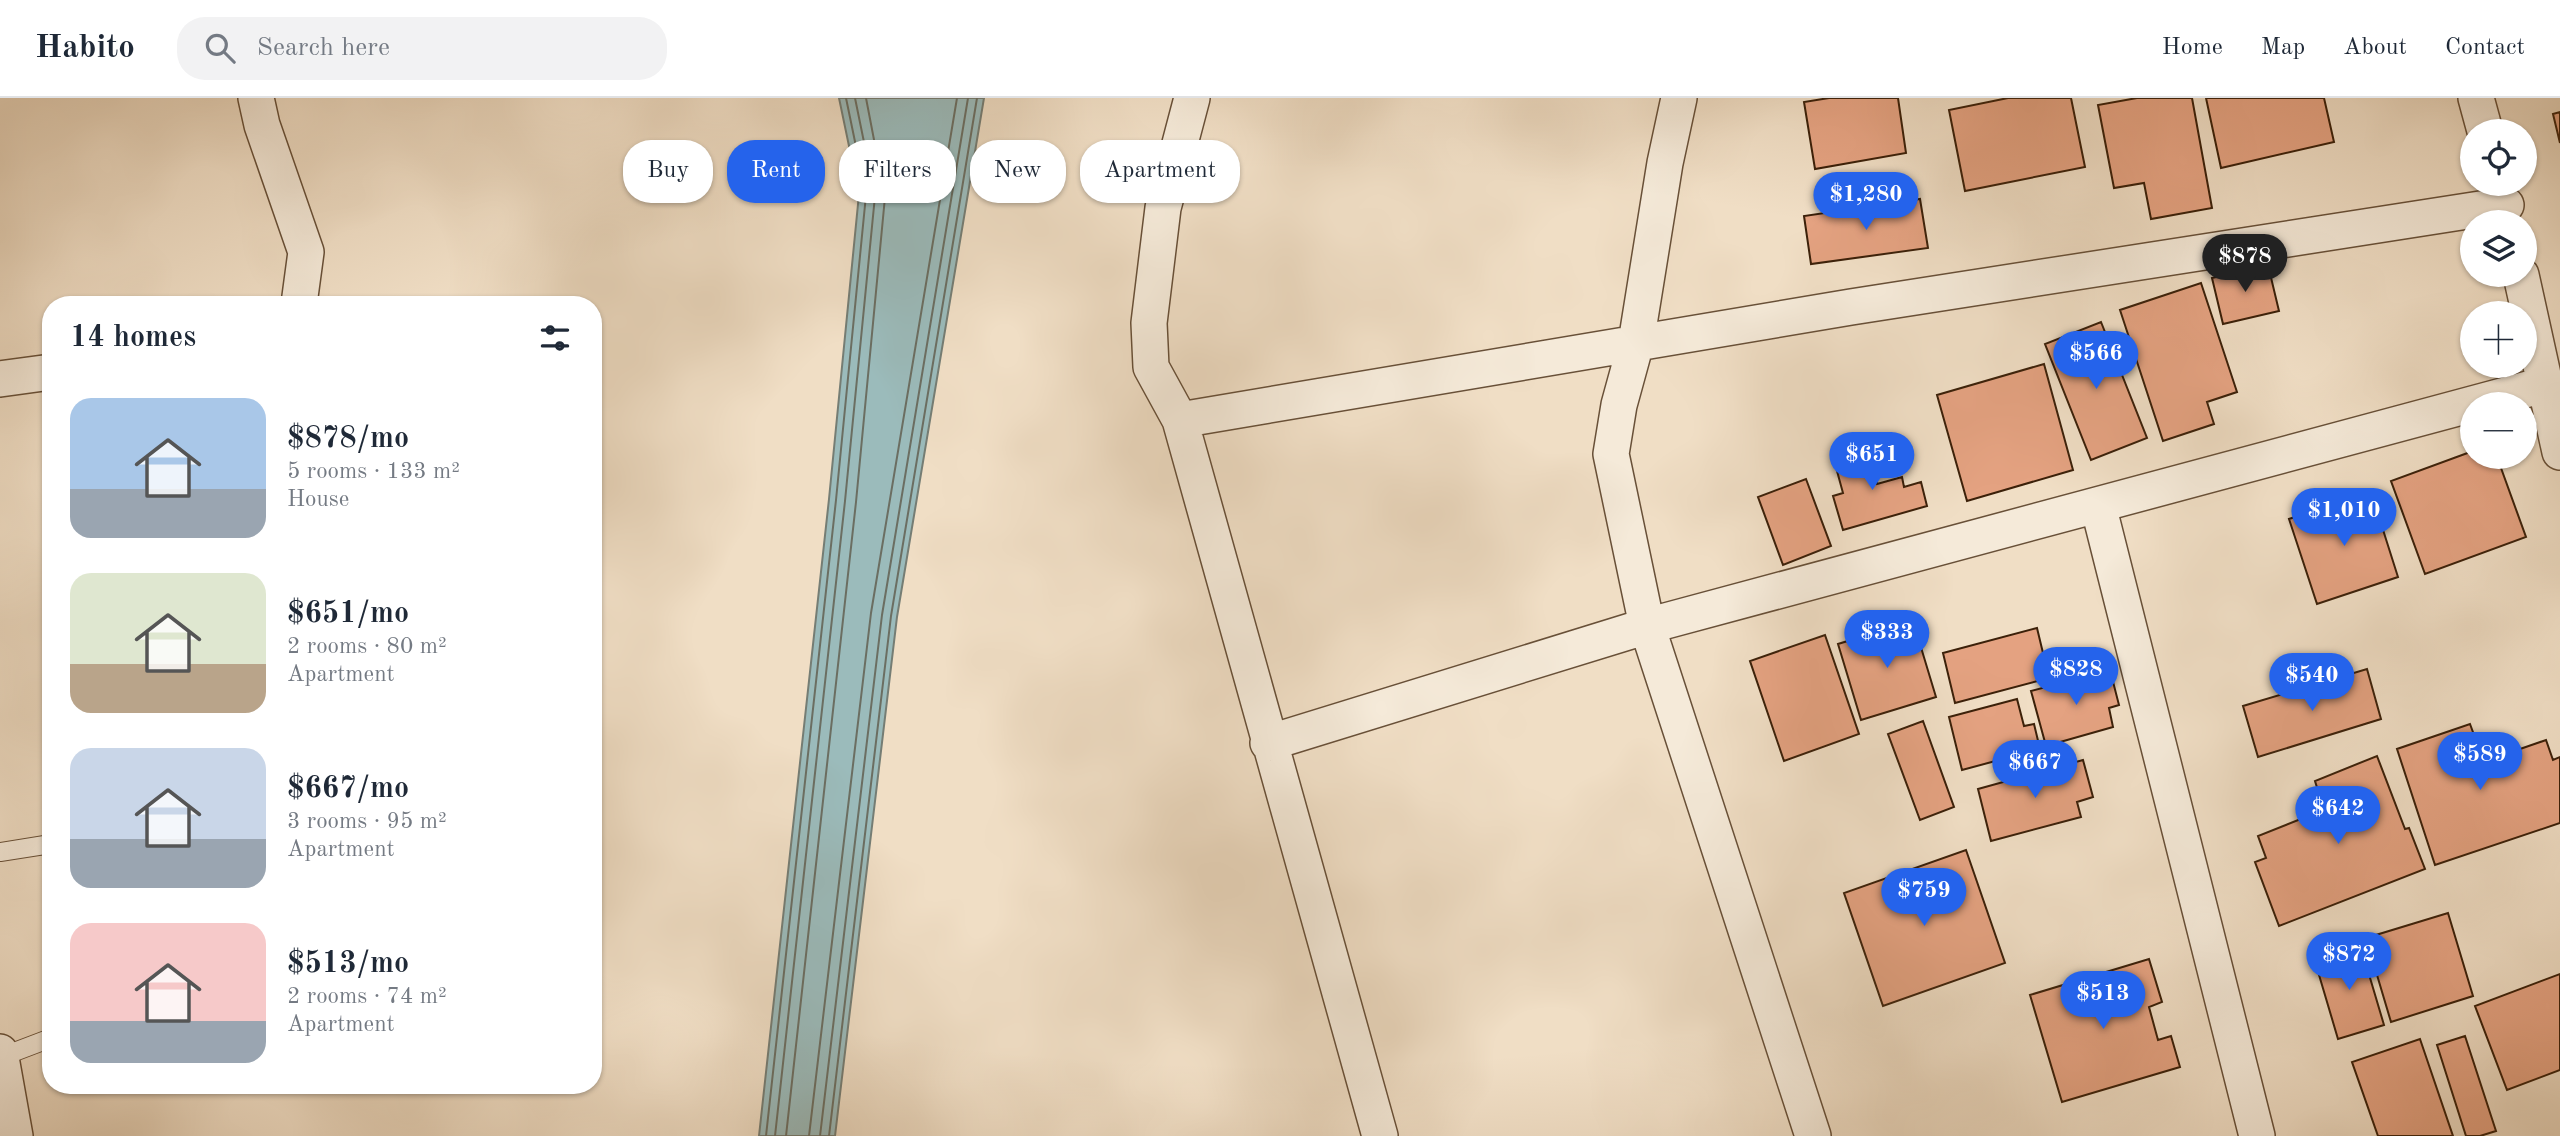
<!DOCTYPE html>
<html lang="en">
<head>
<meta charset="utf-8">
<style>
	body { margin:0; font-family:"Old Standard TT",serif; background:#f2f2f3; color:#1f2937; height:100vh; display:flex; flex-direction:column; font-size:26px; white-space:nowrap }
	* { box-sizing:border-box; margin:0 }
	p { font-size:23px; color:#747a83 }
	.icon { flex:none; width:38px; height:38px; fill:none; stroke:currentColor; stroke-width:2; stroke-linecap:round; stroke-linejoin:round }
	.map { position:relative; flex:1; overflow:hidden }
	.side { position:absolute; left:42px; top:198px; width:560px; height:798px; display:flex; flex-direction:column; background:#fff; border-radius:28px; box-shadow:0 2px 5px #0004 }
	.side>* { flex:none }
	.guide { position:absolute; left:623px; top:42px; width:665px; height:63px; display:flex; gap:14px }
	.fabs { position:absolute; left:2460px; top:21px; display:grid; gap:14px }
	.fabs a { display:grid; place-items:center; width:77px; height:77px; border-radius:50%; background:#fff; box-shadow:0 2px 5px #0004; font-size:35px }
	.price { position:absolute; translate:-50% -60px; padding:0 16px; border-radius:24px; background:#2563eb; color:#fff; font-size:23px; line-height:46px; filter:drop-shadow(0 2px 4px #0008) }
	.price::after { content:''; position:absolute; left:50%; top:42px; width:21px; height:16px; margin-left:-10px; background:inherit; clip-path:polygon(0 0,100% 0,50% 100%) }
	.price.selected { background:#222; color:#fff }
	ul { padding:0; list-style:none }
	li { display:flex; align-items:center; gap:21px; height:175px; padding:0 28px }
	li span { display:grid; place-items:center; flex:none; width:196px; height:140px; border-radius:21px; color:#555 }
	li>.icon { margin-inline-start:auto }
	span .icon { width:84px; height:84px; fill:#fffc; stroke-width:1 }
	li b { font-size:30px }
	h2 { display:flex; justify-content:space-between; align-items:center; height:84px; padding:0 28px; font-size:30px }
	.chip { padding:0 24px; border-radius:28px; background:#fff; box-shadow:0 2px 5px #0004; font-size:24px; line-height:63px }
	.chip.selected { background:#2563eb; color:#fff }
	header { display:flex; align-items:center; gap:42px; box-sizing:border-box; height:98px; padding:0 35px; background:#fff; border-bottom:2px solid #e0e1e3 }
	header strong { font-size:33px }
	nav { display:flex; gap:38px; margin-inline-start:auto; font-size:24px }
	.search { width:490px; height:63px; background:#f2f2f3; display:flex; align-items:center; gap:18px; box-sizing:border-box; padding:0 24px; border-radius:28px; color:#747a83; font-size:26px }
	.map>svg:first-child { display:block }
	.water { fill:#9bbbbb; stroke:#757d74; stroke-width:2 }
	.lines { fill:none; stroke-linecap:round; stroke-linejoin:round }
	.shore { stroke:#6b6e62; stroke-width:2 }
	.building { fill:#e4a281; stroke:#3b2009; stroke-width:2 }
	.lane-casing { stroke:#685038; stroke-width:20 }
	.street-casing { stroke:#685038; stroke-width:38 }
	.lane { stroke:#f5ead9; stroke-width:18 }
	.street { stroke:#f5ead9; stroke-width:35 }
</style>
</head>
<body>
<header>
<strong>Habito</strong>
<div class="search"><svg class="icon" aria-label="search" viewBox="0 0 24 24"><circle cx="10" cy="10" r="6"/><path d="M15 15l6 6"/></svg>Search here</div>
<nav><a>Home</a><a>Map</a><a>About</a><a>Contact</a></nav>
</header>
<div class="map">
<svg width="2560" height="1038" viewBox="0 0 2560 1038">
	<rect width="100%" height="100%" fill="#f0dec5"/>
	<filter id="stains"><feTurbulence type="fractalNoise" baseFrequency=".00286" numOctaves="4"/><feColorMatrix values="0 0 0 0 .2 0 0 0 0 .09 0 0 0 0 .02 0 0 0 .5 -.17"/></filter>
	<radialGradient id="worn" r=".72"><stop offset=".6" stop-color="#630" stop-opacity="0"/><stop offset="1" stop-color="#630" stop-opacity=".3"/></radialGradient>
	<path class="water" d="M 839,0 L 984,0 L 897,519 L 835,1038 L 759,1038 L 829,401 L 859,96 Z"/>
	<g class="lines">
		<path class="shore" d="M 766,1038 L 836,402 L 866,97 L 846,0
			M 775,1038 L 845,403 L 875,98 L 855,0
			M 786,1038 L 856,404 L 885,99 L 866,0
			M 809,1038 L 871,515 L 957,0
			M 820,1038 L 882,517 L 968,0
			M 829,1038 L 891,518 L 977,0"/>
	</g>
	<path class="building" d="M 1829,0 L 1898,0 L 1906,55 L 1815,71 L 1804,4 Z
		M 2008,0 L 2071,0 L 2085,69 L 1965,93 L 1949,12 Z
		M 2137,0 L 2192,0 L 2212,110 L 2151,121 L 2144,85 L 2114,90 L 2098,7 Z
		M 2206,0 L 2324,0 L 2334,44 L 2221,70 Z
		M 2560,14 L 2560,45 L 2553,16 Z
		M 1920,101 L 1928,150 L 1811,166 L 1804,118 Z
		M 2268,167 L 2279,213 L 2223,226 L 2212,180 Z
		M 2201,185 L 2237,294 L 2207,304 L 2214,326 L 2163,343 L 2120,212 Z
		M 2101,224 L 2147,340 L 2091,362 L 2045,246 Z
		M 2044,266 L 2073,372 L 1967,403 L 1937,297 Z
		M 1864,339 L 1877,386 L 1902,379 L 1904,389 L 1921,384 L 1927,408 L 1843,432 L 1833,398 L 1843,395 L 1837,373 L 1853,369 L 1846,344 Z
		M 2473,353 L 2473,359 L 2497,359 L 2526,439 L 2425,476 L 2391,383 Z
		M 1806,381 L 1831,448 L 1783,467 L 1758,399 Z
		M 2371,394 L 2398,479 L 2317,506 L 2289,421 Z
		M 1913,523 L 1936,599 L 1861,622 L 1838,546 Z
		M 2037,530 L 2049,580 L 1955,605 L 1943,555 Z
		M 1825,537 L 1859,636 L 1784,663 L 1750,563 Z
		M 2367,571 L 2381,621 L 2258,659 L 2243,608 Z
		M 2110,572 L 2119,607 L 2109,610 L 2113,629 L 2046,648 L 2031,593 Z
		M 2017,601 L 2024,628 L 2034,626 L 2040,651 L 1962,672 L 1949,619 Z
		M 1923,623 L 1954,709 L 1920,722 L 1888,636 Z
		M 2470,626 L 2477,645 L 2491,641 L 2497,659 L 2546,642 L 2553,662 L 2560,659 L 2560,725 L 2435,767 L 2397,651 Z
		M 2377,658 L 2405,731 L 2409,730 L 2425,771 L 2279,828 L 2255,764 L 2266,760 L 2258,738 L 2311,717 L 2307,704 L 2320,699 L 2315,683 Z
		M 2083,662 L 2093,699 L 2077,704 L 2081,719 L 1991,743 L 1978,691 Z
		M 1966,752 L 2005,865 L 1883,908 L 1844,795 Z
		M 2448,815 L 2473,898 L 2391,924 L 2366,840 Z
		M 2360,846 L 2384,927 L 2338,941 L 2314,860 Z
		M 2149,861 L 2162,904 L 2149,909 L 2158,942 L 2171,938 L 2180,969 L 2062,1004 L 2030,897 Z
		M 2560,876 L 2560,972 L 2507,992 L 2475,908 Z
		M 2465,938 L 2496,1033 L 2480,1038 L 2466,1038 L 2437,947 Z
		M 2420,941 L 2453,1038 L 2378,1038 L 2352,964 Z"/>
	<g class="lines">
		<defs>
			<path id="lane" d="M 0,754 L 51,746
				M 1,959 L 51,940"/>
			<path id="street" d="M 256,0 L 262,27 L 306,154 L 299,206
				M 1192,0 L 1163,110 L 1149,225 L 1151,269 L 1180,322 L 1380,1038
				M 1679,0 L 1665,65 L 1636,245 L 1619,307 L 1611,356 L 1647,528 L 1813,1038
				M 2476,0 L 2485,33
				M 2521,177 L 2560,354
				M 0,281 L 51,274
				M 1180,322 L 1851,209 L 2506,107
				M 2098,407 L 2257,1038
				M 1268,645 L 1647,528 L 2543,287
				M 0,954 L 15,1038"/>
		</defs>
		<use href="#lane" class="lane-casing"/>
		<use href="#street" class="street-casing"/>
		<use href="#lane" class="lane"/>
		<use href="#street" class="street"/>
	</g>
	<rect width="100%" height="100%" filter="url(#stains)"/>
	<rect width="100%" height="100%" fill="url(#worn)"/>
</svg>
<div class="fabs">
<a><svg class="icon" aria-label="locate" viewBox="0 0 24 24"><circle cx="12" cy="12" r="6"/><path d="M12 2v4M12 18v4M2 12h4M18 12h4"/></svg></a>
<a><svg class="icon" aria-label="layers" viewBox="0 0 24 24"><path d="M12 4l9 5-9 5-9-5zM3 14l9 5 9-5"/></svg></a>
<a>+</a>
<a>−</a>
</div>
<b class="price" style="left:1866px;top:134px">$1,280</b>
<b class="price selected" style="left:2245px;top:196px">$878</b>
<b class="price" style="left:2096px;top:293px">$566</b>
<b class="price" style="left:1872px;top:394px">$651</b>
<b class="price" style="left:2344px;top:450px">$1,010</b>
<b class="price" style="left:1887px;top:572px">$333</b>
<b class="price" style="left:2076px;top:609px">$828</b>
<b class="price" style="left:2312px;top:615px">$540</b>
<b class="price" style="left:2480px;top:694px">$589</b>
<b class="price" style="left:2035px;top:702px">$667</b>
<b class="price" style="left:2338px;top:748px">$642</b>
<b class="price" style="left:1924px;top:830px">$759</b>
<b class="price" style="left:2349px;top:894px">$872</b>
<b class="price" style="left:2103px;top:933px">$513</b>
<div class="guide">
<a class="chip">Buy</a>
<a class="chip selected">Rent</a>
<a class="chip">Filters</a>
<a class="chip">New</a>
<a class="chip">Apartment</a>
</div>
<section class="side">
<h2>14 homes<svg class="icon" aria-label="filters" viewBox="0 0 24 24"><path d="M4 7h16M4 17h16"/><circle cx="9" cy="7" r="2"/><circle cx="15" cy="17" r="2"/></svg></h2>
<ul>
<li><span style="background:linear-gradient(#a9c7e8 65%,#9aa5b1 0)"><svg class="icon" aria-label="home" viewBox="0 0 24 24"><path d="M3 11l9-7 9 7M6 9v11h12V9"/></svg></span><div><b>$878/mo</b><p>5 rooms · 133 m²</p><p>House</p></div></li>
<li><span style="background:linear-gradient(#dfe7d0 65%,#b9a48a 0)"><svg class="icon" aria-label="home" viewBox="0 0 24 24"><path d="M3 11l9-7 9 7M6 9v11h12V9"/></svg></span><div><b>$651/mo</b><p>2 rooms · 80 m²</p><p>Apartment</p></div></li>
<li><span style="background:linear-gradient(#c9d6e8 65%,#9aa5b1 0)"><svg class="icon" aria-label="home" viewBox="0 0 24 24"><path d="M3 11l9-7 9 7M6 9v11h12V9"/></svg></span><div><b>$667/mo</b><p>3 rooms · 95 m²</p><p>Apartment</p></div></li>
<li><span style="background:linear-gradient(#f6c9c9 70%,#9aa5b1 0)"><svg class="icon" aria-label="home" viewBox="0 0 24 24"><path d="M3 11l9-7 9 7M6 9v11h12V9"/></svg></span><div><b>$513/mo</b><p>2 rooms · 74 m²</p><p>Apartment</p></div></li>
</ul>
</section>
</div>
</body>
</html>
